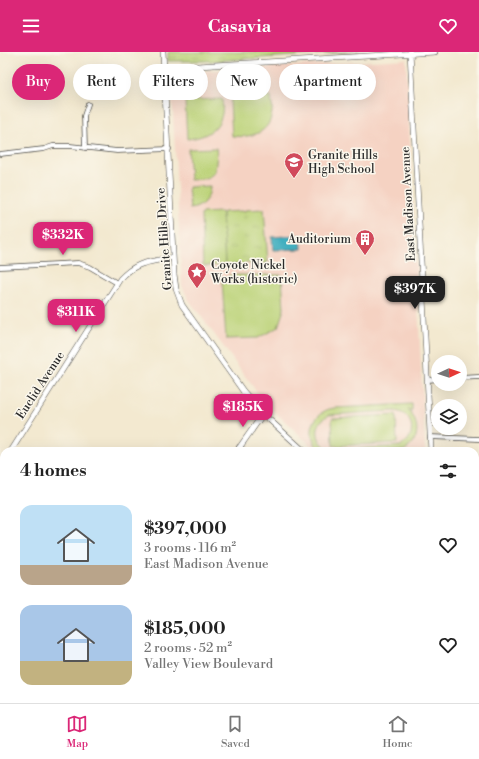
<!DOCTYPE html>
<html lang="en">
<head>
<meta charset="utf-8">
<style>
	body { margin:0; font-family:"Libre Bodoni",serif; background:#f6f6f6; color:#222; height:100vh; display:flex; flex-direction:column; font-size:15px; white-space:nowrap }
	* { box-sizing:border-box; margin:0 }
	p { font-size:13px; color:#767676 }
	.icon { flex:none; width:22px; height:22px; fill:none; stroke:currentColor; stroke-width:2; stroke-linecap:round; stroke-linejoin:round }
	.map { position:relative; flex:1; overflow:hidden }
	.side { position:absolute; left:0px; top:395px; width:479px; height:256px; display:flex; flex-direction:column; background:#fff; border-radius:12px 12px 0 0; box-shadow:0 4px 16px #0002 }
	.side>* { flex:none }
	.banner { position:absolute; left:12px; top:12px; width:455px; height:36px; display:flex; gap:8px }
	.needle { width:26px; rotate:87deg }
	.fabs { position:absolute; left:431px; top:303px; display:grid; gap:8px }
	.fabs a { display:grid; place-items:center; width:36px; height:36px; border-radius:50%; background:#fff; box-shadow:0 4px 16px #0002; font-size:20px }
	.price { position:absolute; translate:-50% -34px; padding:0 9px; border-radius:8px; background:#db2777; color:#fff; font-size:13px; line-height:26px; filter:drop-shadow(0 1px 2px #0008) }
	.price::after { content:''; position:absolute; left:50%; top:24px; width:12px; height:9px; margin-left:-6px; background:inherit; clip-path:polygon(0 0,100% 0,50% 100%) }
	.price.active { background:#222; color:#fff }
	ul { padding:0; list-style:none }
	li { display:flex; align-items:center; gap:12px; height:100px; padding:0 20px }
	li span { display:grid; place-items:center; flex:none; width:112px; height:80px; border-radius:12px; color:#555 }
	li>.icon { margin-inline-start:auto }
	span .icon { width:48px; height:48px; fill:#fffc; stroke-width:1 }
	li b { font-size:17px }
	h2 { display:flex; justify-content:space-between; align-items:center; height:48px; padding:0 20px; font-size:17px }
	.chip { padding:0 14px; border-radius:18px; background:#fff; box-shadow:0 4px 16px #0002; font-size:14px; line-height:36px }
	.chip.active { background:#db2777; color:#fff }
	header { display:flex; justify-content:space-between; align-items:center; height:52px; padding:0 20px; background:#db2777; color:#fff; font-size:18px; font-weight:600 }
	.dock { display:flex; justify-content:space-around; align-items:center; height:56px; border-top:1px solid #e0e0e0; background:#fff; font-size:11px; color:#767676 }
	.dock a { display:grid; justify-items:center; gap:2px }
	.dock .active { color:#db2777 }
	.map>svg:first-child { display:block }
	.built { fill:#f5d2c2 }
	.green { fill:#bad175; stroke:#727e50; fill-rule:evenodd }
	.park { fill:url(#park-tufts); stroke:#727e50 }
	.water { fill:#42afbf; stroke:#366d75 }
	.lines { fill:none; stroke-linecap:round; stroke-linejoin:round }
	.minor-casing { stroke:#494844; stroke-width:5.5 }
	.tertiary-casing { stroke:#494844; stroke-width:6 }
	.minor { stroke:#fff; stroke-width:4 }
	.tertiary { stroke:#fff; stroke-width:5 }
	.labels { text-anchor:middle; stroke-width:3; stroke-linejoin:round; paint-order:stroke }
	.poi-label { font-size:12px; fill:#2b2b2b; stroke:#fbf7ec; text-anchor:start }
	.street-label { font-size:12px; fill:#2b2b2b; stroke:#fbf7ec }
</style>
</head>
<body>
<header><svg class="icon" aria-label="menu" viewBox="0 0 24 24"><path d="M4 6h16M4 12h16M4 18h16"/></svg>Casavia<svg class="icon" aria-label="heart" viewBox="0 0 24 24"><path d="M12 20l-8-8c-3-5 5-10 8-4 3-6 11-1 8 4z"/></svg></header>
<div class="map">
<svg width="479" height="651" viewBox="0 0 479 651">
	<defs>
		<pattern id="park-tufts" width="24" height="20" patternUnits="userSpaceOnUse"><rect width="24" height="20" fill="#bad175"/><path d="M3 7l-1-3M5 7V3M7 7l1-3M15 17l-1-3M17 17v-4M19 17l1-3" fill="none" stroke="#a0b465"/></pattern>
	</defs>
	<rect width="100%" height="100%" fill="#fbf7ec"/>
	<filter id="ink" filterUnits="userSpaceOnUse"><feTurbulence type="fractalNoise" baseFrequency=".025" numOctaves="2"/><feDisplacementMap in="SourceGraphic" scale="8" xChannelSelector="R" yChannelSelector="G"/><feConvolveMatrix kernelMatrix="1 2 1 2 8 2 1 2 1" color-interpolation-filters="sRGB"/></filter>
	<filter id="wash" filterUnits="userSpaceOnUse"><feTurbulence type="fractalNoise" baseFrequency=".012" numOctaves="4" result="noise"/><feDisplacementMap in="SourceGraphic" scale="16" xChannelSelector="R" yChannelSelector="G"/><feGaussianBlur stdDeviation="0.9" result="paint"/><feColorMatrix in="noise" values="0 0 0 0 0 0 0 0 0 0 0 0 0 0 0 0 0 1.4 0 .05"/><feComposite in="paint" operator="in"/></filter>
	<g filter="url(#wash)">
		<rect width="100%" height="100%" fill="#f3e9d0"/>
		<path class="built" d="M 406,7 L 425,399 L 317,399 L 265,351 L 189,248 L 182,234 L 171,21 Z"/>
		<path class="green" d="M 237,44 L 271,44 C 271,49 273,55 272,60 C 270,82 250,86 232,84 L 230,49 Z
			M 222,47 C 226,72 211,85 187,87 L 185,48 Z
			M 216,96 C 217,101 217,105 216,110 C 216,127 205,127 190,128 L 188,97 Z
			M 210,134 C 210,146 202,156 190,157 L 188,135 Z
			M 221,160 L 222,161 L 225,211 L 224,213 L 205,214 L 203,213 L 201,163 L 202,161 Z
			M 230,223 L 282,223 L 284,257 L 278,275 L 258,286 L 226,287 L 222,229 Z
			M 412,352 L 412,358 L 408,358 C 421,371 420,391 403,399 L 321,399 C 304,384 312,359 334,356 ZM 393,359 C 413,359 419,385 400,394 L 333,398 C 315,394 312,371 329,363 Z
			M 396,363 L 397,391 L 333,394 L 332,366 Z"/>
		<path class="park" d="M 168,0 L 359,0 L 213,9 L 168,9 Z
			M 264,157 L 268,211 L 249,212 L 247,210 L 245,212 L 228,213 L 225,211 L 222,161 L 224,160 L 242,159 L 244,160 L 245,158 Z"/>
		<path class="water" d="M 301,183 L 302,197 L 273,198 L 272,185 Z"/>
	</g>
	<g filter="url(#ink)">
		<g class="lines">
			<defs>
				<path id="minor" d="M 85,96 L 84,64 L 88,52
					M 0,102 L 44,97 L 53,94 L 70,94 L 117,99 L 169,97
					M 0,215 L 78,211 L 90,215 L 117,231
					M 460,326 L 479,325
					M 428,328 L 438,327
					M 430,385 L 479,387
					M 239,395 L 245,399
					M 475,457 L 479,457
					M 0,590 L 4,593
					M 475,623 L 479,620
					M 281,651 L 284,647"/>
				<path id="tertiary" d="M 163,0 L 174,222 L 176,237 L 182,253 L 243,339 L 263,362 L 304,399
					M 410,0 L 431,399
					M 164,16 L 435,0
					M 11,399 L 120,227 C 138,208 149,211 173,205
					M 237,399 L 263,362
					M 0,414 L 4,410
					M 470,647 L 472,651
					M 128,651 L 129,647"/>
			</defs>
			<use href="#minor" class="minor-casing"/>
			<use href="#tertiary" class="tertiary-casing"/>
			<use href="#minor" class="minor"/>
			<use href="#tertiary" class="tertiary"/>
		</g>
	</g>
	<defs>
		<symbol id="school-pin" viewBox="-11 -11 22 30"><path d="M0 17L-7.5 6A9.5 9.5 0 1 1 7.5 6Z" fill="#d1495b" stroke="#fbf7ec"/><path d="M0-5L7-2L0 1L-7-2ZM-4 1L0 2.5L4 1V4Q0 6-4 4Z" fill="#fff"/></symbol>
		<symbol id="building-pin" viewBox="-11 -11 22 30"><path d="M0 17L-7.5 6A9.5 9.5 0 1 1 7.5 6Z" fill="#d1495b" stroke="#fbf7ec"/><path d="M-4-6H4V6H1V3H-1V6H-4ZM-2.5-4.3h1.7v1.8h-1.7ZM.8-4.3h1.7v1.8H.8ZM-2.5-1h1.7V.8h-1.7ZM.8-1h1.7V.8H.8Z" fill="#fff"/></symbol>
		<symbol id="sight-pin" viewBox="-11 -11 22 30"><path d="M0 17L-7.5 6A9.5 9.5 0 1 1 7.5 6Z" fill="#d1495b" stroke="#fbf7ec"/><path d="M0-6L1.8-2.2L6-1.7L2.9 1.2L3.7 5.4L0 3.3L-3.7 5.4L-2.9 1.2L-6-1.7L-1.8-2.2Z" fill="#fff"/></symbol>
	</defs>
	<g fill-rule="evenodd">
		<use href="#school-pin" x="283" y="99" width="22" height="30"/>
		<use href="#building-pin" x="354" y="176" width="22" height="30"/>
		<use href="#sight-pin" x="186" y="209" width="22" height="30"/>
	</g>
	<g class="labels">
		<g class="poi-label">
			<text x="308" y="107">Granite Hills<tspan x="308" dy="14">High School</tspan></text>
			<text x="351" y="191" text-anchor="end">Auditorium</text>
			<text x="211" y="217">Coyote Nickel<tspan x="211" dy="14">Works (historic)</tspan></text>
		</g>
		<g class="street-label">
			<text transform="translate(408 152) rotate(-93)" y="4">East Madison Avenue</text>
			<text transform="translate(164 187) rotate(-94)" y="4">Granite Hills Drive</text>
			<text transform="translate(40 333) rotate(-57)" y="4">Euclid Avenue</text>
		</g>
	</g>
</svg>
<div class="fabs">
<a><svg class="needle" viewBox="-14 -14 28 28"><path d="M0-13l5 13h-10z" fill="#e53935"/><path d="M0 13l5-13h-10z" fill="#767676"/></svg></a>
<a><svg class="icon" aria-label="layers" viewBox="0 0 24 24"><path d="M12 4l9 5-9 5-9-5zM3 14l9 5 9-5"/></svg></a>
</div>
<b class="price" style="left:63px;top:204px">$332K</b>
<b class="price active" style="left:415px;top:258px">$397K</b>
<b class="price" style="left:76px;top:281px">$311K</b>
<b class="price" style="left:243px;top:376px">$185K</b>
<div class="banner">
<a class="chip active">Buy</a>
<a class="chip">Rent</a>
<a class="chip">Filters</a>
<a class="chip">New</a>
<a class="chip">Apartment</a>
</div>
<section class="side">
<h2>4 homes<svg class="icon" aria-label="filters" viewBox="0 0 24 24"><path d="M4 7h16M4 17h16"/><circle cx="9" cy="7" r="2"/><circle cx="15" cy="17" r="2"/></svg></h2>
<ul>
<li><span style="background:linear-gradient(#bfe0f5 75%,#b9a48a 0)"><svg class="icon" aria-label="home" viewBox="0 0 24 24"><path d="M3 11l9-7 9 7M6 9v11h12V9"/></svg></span><div><b>$397,000</b><p>3 rooms · 116 m²</p><p>East Madison Avenue</p></div><svg class="icon" aria-label="heart" viewBox="0 0 24 24"><path d="M12 20l-8-8c-3-5 5-10 8-4 3-6 11-1 8 4z"/></svg></li>
<li><span style="background:linear-gradient(#a9c7e8 70%,#c2b280 0)"><svg class="icon" aria-label="home" viewBox="0 0 24 24"><path d="M3 11l9-7 9 7M6 9v11h12V9"/></svg></span><div><b>$185,000</b><p>2 rooms · 52 m²</p><p>Valley View Boulevard</p></div><svg class="icon" aria-label="heart" viewBox="0 0 24 24"><path d="M12 20l-8-8c-3-5 5-10 8-4 3-6 11-1 8 4z"/></svg></li>
</ul>
</section>
</div>
<nav class="dock">
<a class="active"><svg class="icon" aria-label="map" viewBox="0 0 24 24"><path d="M3 6l6-2 6 2 6-2v14l-6 2-6-2-6 2zM9 4v14M15 6v14"/></svg>Map</a>
<a><svg class="icon" aria-label="saved" viewBox="0 0 24 24"><path d="M7 4h10v16l-5-4-5 4z"/></svg>Saved</a>
<a><svg class="icon" aria-label="home" viewBox="0 0 24 24"><path d="M3 11l9-7 9 7M6 9v11h12V9"/></svg>Home</a>
</nav>
</body>
</html>
